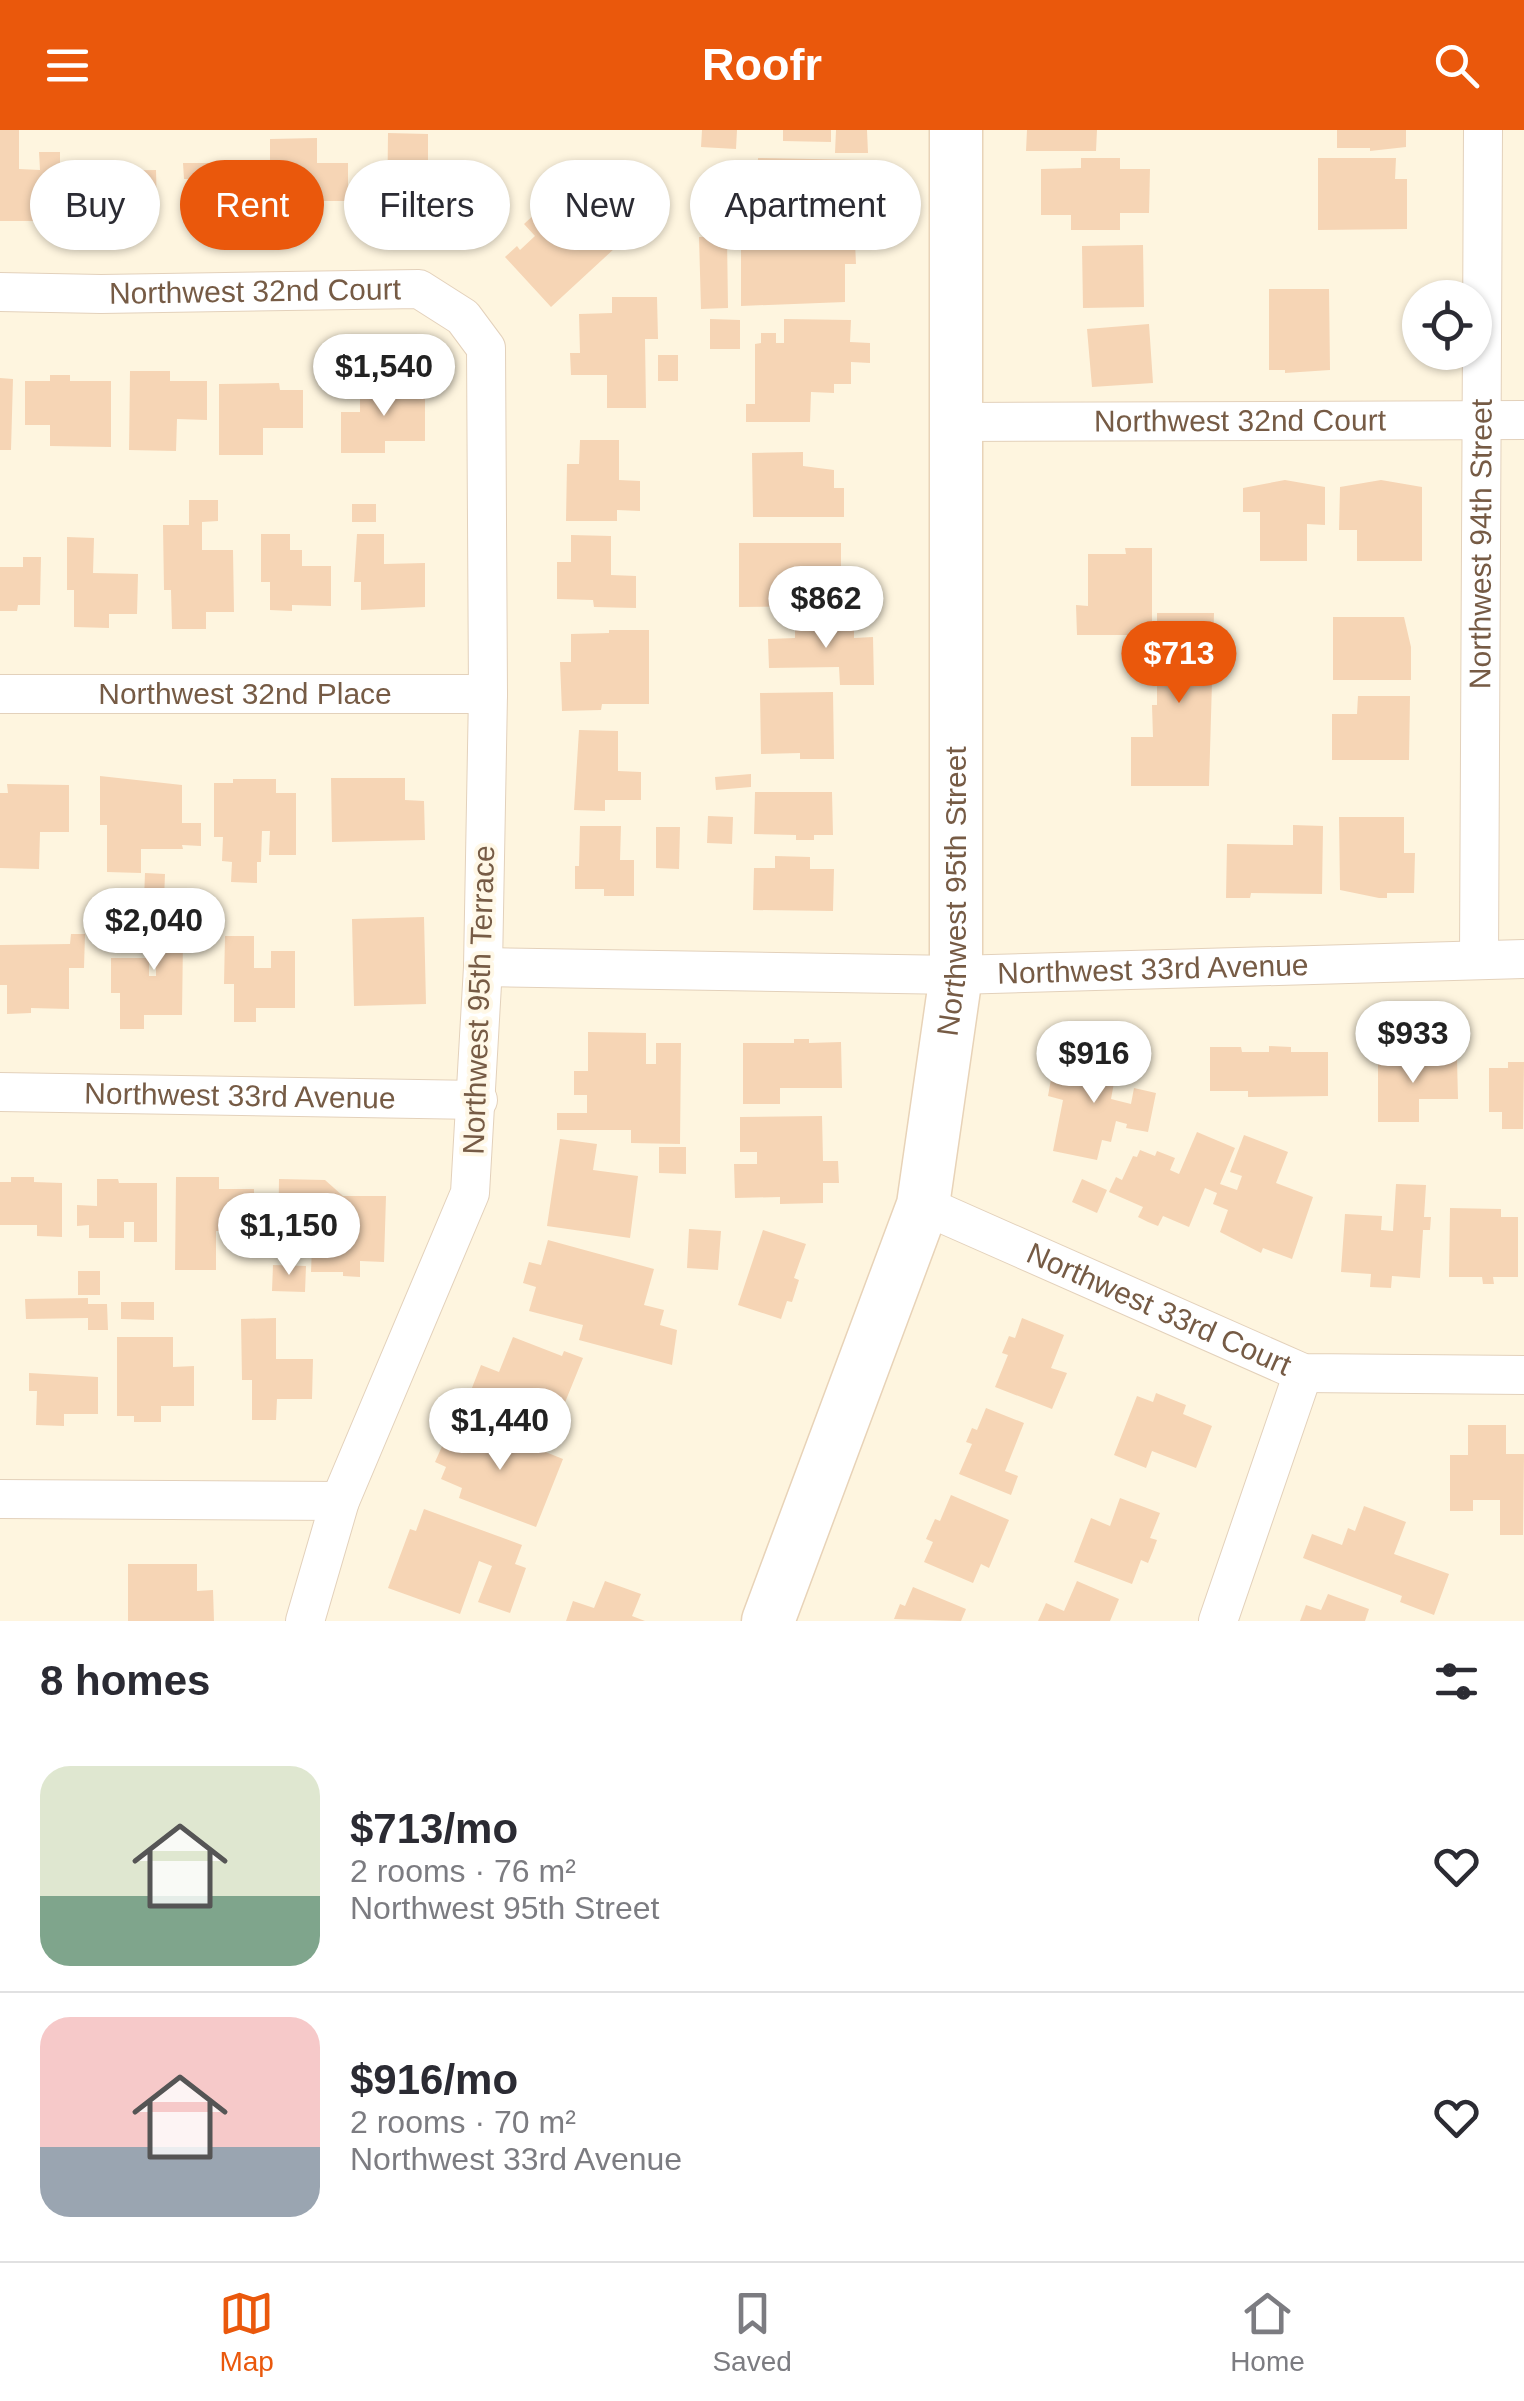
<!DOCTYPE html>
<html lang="en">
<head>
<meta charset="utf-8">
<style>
	body { margin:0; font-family:Arial,sans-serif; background:#f7f7f7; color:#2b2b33; height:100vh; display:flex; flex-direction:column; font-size:38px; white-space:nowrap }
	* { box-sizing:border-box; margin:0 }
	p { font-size:32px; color:#7c7c81 }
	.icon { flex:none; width:55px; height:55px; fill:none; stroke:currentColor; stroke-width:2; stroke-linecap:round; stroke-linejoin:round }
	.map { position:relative; height:1491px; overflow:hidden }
	.panel { display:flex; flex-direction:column; background:#fff; flex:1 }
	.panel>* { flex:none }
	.guide { position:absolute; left:30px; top:30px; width:1000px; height:90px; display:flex; gap:20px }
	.buttons { position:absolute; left:1402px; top:150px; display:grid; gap:20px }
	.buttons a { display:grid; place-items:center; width:90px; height:90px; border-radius:50%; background:#fff; box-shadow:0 2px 8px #0004; font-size:50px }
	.price { position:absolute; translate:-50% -85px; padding:0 22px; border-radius:35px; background:#fff; color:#222; font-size:32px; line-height:65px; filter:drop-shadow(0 2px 5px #0008) }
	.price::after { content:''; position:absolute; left:50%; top:60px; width:30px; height:22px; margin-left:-15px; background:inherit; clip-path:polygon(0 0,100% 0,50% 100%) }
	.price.on { background:#ea580c; color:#fff }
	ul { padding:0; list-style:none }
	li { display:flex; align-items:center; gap:30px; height:250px; padding:0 40px }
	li+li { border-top:2px solid #e1e1e2 }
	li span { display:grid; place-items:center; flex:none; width:280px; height:200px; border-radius:30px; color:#555 }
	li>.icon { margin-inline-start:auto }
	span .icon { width:120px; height:120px; fill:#fffc; stroke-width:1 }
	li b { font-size:42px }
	h2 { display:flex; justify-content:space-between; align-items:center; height:120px; padding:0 40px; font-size:42px }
	.pill { padding:0 35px; border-radius:45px; background:#fff; box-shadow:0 2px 8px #0004; font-size:35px; line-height:90px }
	.pill.on { background:#ea580c; color:#fff }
	header { display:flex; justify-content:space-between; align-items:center; height:130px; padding:0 40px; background:#ea580c; color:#fff; font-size:45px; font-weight:700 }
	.tabs { display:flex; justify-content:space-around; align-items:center; height:140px; border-top:2px solid #e1e1e2; background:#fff; font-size:28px; color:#7c7c81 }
	.tabs a { display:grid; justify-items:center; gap:5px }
	.tabs .on { color:#ea580c }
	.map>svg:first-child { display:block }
	.building { fill:#f6d5b5 }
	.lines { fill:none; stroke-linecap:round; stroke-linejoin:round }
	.street-casing { stroke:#e3d1bb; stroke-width:40 }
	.secondary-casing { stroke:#e8d3b8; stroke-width:55 }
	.street { stroke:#fff; stroke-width:38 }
	.secondary { stroke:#fff; stroke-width:52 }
	.labels { text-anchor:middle; stroke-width:8; stroke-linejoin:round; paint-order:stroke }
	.street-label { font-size:30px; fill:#765b45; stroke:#fff8e7 }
</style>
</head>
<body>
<header><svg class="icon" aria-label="menu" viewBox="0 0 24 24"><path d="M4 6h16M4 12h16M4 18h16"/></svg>Roofr<svg class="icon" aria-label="search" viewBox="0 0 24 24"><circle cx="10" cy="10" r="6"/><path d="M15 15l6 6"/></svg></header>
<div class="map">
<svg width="1524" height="1491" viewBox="0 0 1524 1491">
	<rect width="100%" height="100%" fill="#fef5df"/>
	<path class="building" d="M 0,0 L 19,0 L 19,39 L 40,40 L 39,22 L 60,22 L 60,91 L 0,91 Z
		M 702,0 L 737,0 L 736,19 L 701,17 Z
		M 783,0 L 831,0 L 831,12 L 783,11 Z
		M 836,0 L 867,0 L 868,23 L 835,23 Z
		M 1027,0 L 1097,0 L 1096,21 L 1026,21 Z
		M 1337,0 L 1406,0 L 1406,17 L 1370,21 L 1370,18 L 1337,18 Z
		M 388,3 L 428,4 L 428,41 L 443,41 L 444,30 L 457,31 L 457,41 L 469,41 L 468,80 L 443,80 L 443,89 L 387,88 Z
		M 317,8 L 317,33 L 348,33 L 348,71 L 314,71 L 314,87 L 270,87 L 270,9 Z
		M 758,28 L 861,30 L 860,96 L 774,94 L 775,77 L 757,77 Z
		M 1081,28 L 1120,28 L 1120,39 L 1150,39 L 1149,83 L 1120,83 L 1120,100 L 1071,100 L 1071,85 L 1041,85 L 1041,39 L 1081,38 Z
		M 1318,28 L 1396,28 L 1395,49 L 1407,49 L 1407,99 L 1318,100 Z
		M 183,33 L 255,33 L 255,72 L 192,77 L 192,49 L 184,49 Z
		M 156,40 L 157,80 L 129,80 L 129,87 L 108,87 L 108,81 L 96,81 L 96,56 L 87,56 L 87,41 Z
		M 562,59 L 615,118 L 551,177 L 505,127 L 517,116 L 520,120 L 535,106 L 524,94 Z
		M 727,106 L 728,178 L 701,179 L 699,107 Z
		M 741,111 L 855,112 L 856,134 L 845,134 L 845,172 L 741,176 Z
		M 1143,115 L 1144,177 L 1083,178 L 1082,116 Z
		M 1269,159 L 1329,159 L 1330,240 L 1285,243 L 1285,240 L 1269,240 Z
		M 612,167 L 657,167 L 658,209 L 645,209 L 646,278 L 607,278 L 607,245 L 571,245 L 570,223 L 580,223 L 579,184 L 612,183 Z
		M 710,189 L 740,190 L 740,219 L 710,219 Z
		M 784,189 L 851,190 L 850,212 L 870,213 L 870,233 L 851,232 L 851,254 L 834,254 L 834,263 L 811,262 L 810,292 L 746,292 L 746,274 L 755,274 L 755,214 L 761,213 L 761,203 L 776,203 L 776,213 L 784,213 Z
		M 1149,194 L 1153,253 L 1092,257 L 1087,199 Z
		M 658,225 L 678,225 L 678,251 L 658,251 Z
		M 130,241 L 170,241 L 170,251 L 207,251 L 207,290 L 177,289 L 176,321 L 129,320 Z
		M 50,245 L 70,245 L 70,251 L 111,251 L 111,317 L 50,316 L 50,295 L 25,295 L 25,251 L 50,251 Z
		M 0,248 L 13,249 L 11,320 L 0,320 Z
		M 279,253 L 280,260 L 303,260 L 303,298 L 263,298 L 263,325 L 219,325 L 219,254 Z
		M 375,253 L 425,258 L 425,311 L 385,311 L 385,323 L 341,323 L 341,282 L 360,282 L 360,258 L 376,258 Z
		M 580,310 L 619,310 L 619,350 L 640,351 L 640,381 L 617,380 L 617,391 L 566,391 L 567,334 L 579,334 Z
		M 803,322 L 803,336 L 834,340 L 834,358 L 844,358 L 844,387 L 753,387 L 752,323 Z
		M 1285,350 L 1325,357 L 1325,395 L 1307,394 L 1307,431 L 1260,431 L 1260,382 L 1243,382 L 1243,358 Z
		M 1381,350 L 1422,357 L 1422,431 L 1357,431 L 1357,400 L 1339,400 L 1340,357 Z
		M 189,370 L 218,370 L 218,391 L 202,392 L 202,420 L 233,420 L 234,482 L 206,482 L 206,499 L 172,499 L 171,460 L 164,460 L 163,395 L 189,395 Z
		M 352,374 L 376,374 L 376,392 L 352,392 Z
		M 261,404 L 290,404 L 290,420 L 302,420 L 302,436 L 331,436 L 331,476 L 292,475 L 292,481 L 270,480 L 270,452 L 261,452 Z
		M 357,404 L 384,404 L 384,434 L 425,433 L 425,477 L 361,480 L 361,452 L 354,452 Z
		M 571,405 L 611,406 L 611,445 L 636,446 L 636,478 L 594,477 L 593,470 L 557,469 L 557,432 L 571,432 Z
		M 67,407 L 94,408 L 93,443 L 138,444 L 137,484 L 109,484 L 109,498 L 74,497 L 74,460 L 67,460 Z
		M 739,413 L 841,413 L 841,440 L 834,440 L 834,476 L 739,477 Z
		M 1125,418 L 1152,418 L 1152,513 L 1132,513 L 1132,505 L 1077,505 L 1076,475 L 1088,476 L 1088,424 L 1126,424 Z
		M 23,427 L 41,427 L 40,475 L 18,475 L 17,481 L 0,481 L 0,437 L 23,437 Z
		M 1157,483 L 1214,483 L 1209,656 L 1131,656 L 1131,607 L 1153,607 L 1152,575 L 1157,575 Z
		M 1333,487 L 1404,487 L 1411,517 L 1411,550 L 1333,550 Z
		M 854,490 L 854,508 L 873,507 L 874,555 L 840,555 L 839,537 L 769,538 L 768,509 L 795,508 L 795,491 Z
		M 609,500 L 649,500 L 649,574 L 602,574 L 601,580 L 562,581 L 560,532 L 571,532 L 571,504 L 609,503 Z
		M 833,562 L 834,629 L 800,629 L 800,623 L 761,624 L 760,563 Z
		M 1358,566 L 1410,566 L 1409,630 L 1332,630 L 1332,584 L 1357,584 Z
		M 579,600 L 618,601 L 618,641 L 641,642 L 641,670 L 605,670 L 605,681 L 574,680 Z
		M 751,644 L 751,657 L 716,660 L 715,647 Z
		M 100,646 L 182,655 L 182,693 L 201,693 L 201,716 L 182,715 L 183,719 L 141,719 L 141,743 L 107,742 L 107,695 L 100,695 Z
		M 331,648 L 405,648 L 405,670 L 424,671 L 425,710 L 332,712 Z
		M 233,649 L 276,649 L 276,663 L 296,663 L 296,725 L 269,725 L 270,701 L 262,701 L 261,732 L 257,732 L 257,753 L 231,752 L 232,732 L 222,731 L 223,707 L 214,707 L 214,653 L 233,653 Z
		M 7,654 L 69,655 L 69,702 L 40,702 L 39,739 L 0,738 L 0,663 L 8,663 Z
		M 755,662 L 832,662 L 833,705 L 814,705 L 814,710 L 796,710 L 796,705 L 754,704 Z
		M 708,686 L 733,687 L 732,714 L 707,713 Z
		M 1339,687 L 1404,687 L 1404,723 L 1415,723 L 1414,763 L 1387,763 L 1387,768 L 1379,768 L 1340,760 Z
		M 1293,695 L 1323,696 L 1322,764 L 1251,763 L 1250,768 L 1226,768 L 1227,714 L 1293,715 Z
		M 580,696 L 621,696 L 620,730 L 634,730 L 634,766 L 604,766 L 604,759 L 575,759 L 575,736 L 579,736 Z
		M 656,697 L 680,697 L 679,739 L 656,738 Z
		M 775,726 L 810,727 L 810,739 L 834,739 L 833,781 L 753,780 L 754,738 L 775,738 Z
		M 145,743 L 165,744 L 164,770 L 144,770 Z
		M 156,778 L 177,778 L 177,794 L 185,793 L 185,789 L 201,789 L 200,809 L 183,809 L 182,885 L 144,885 L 144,899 L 120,899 L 120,863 L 111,863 L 111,828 L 149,828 L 149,846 L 156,846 Z
		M 424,787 L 426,874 L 354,876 L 352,789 Z
		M 71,804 L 85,804 L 84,838 L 69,838 L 69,879 L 31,878 L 31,883 L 7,884 L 7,855 L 0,855 L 0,815 L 70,814 Z
		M 225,806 L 254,806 L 254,838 L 271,838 L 271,821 L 295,821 L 295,878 L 256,878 L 256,892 L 234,892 L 234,854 L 224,854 Z
		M 588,902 L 646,903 L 646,934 L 656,934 L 656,913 L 681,913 L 680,1014 L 631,1013 L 631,1000 L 557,1000 L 557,983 L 587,983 L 587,965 L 574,965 L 574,941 L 588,941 Z
		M 794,909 L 809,909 L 809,913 L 841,912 L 842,958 L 780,958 L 780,974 L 743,974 L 743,913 L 794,913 Z
		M 1269,916 L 1291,917 L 1291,922 L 1328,922 L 1328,966 L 1248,967 L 1248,961 L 1210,961 L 1210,917 L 1241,917 L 1242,922 L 1269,922 Z
		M 1073,921 L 1118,931 L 1111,969 L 1131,974 L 1134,958 L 1156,963 L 1148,1002 L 1126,998 L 1127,994 L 1116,991 L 1111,1012 L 1102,1010 L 1097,1030 L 1053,1021 L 1063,970 L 1048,966 L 1052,944 L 1068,947 Z
		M 1378,929 L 1457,929 L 1458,969 L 1419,969 L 1419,992 L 1378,992 Z
		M 1508,932 L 1524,932 L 1523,999 L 1502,999 L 1502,982 L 1489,982 L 1489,938 L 1508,938 Z
		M 822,986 L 823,1031 L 838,1031 L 839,1053 L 823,1053 L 823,1073 L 780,1074 L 780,1067 L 735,1068 L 734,1034 L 757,1034 L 757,1022 L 740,1022 L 740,987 Z
		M 1197,1002 L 1235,1018 L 1220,1054 L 1237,1060 L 1242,1046 L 1230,1042 L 1244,1005 L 1288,1022 L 1276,1053 L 1313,1067 L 1292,1129 L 1263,1118 L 1261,1123 L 1220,1102 L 1228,1080 L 1213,1074 L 1217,1063 L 1205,1058 L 1189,1097 L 1163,1086 L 1158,1096 L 1148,1092 L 1138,1087 L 1143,1077 L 1109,1062 L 1116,1047 L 1122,1050 L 1133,1026 L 1137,1027 L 1140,1020 L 1155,1026 L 1157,1021 L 1175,1028 L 1170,1040 L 1179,1044 Z
		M 560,1009 L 597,1014 L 593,1040 L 638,1046 L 630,1108 L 547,1096 Z
		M 659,1017 L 686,1017 L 686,1044 L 659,1043 Z
		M 11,1047 L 34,1047 L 34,1052 L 62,1053 L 62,1107 L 37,1106 L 37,1095 L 0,1095 L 0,1052 L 11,1052 Z
		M 176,1047 L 219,1047 L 219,1059 L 254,1059 L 254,1101 L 216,1101 L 216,1140 L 175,1140 Z
		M 97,1049 L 118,1049 L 119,1053 L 157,1053 L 157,1112 L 134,1112 L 134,1092 L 124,1092 L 124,1108 L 89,1108 L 89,1095 L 77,1096 L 77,1075 L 97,1076 Z
		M 279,1049 L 325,1050 L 343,1066 L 386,1066 L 384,1132 L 360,1131 L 360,1147 L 343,1146 L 343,1142 L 311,1142 L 312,1116 L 278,1115 Z
		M 1082,1049 L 1107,1060 L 1097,1083 L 1072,1072 Z
		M 1396,1054 L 1426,1055 L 1424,1087 L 1431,1087 L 1430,1100 L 1423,1100 L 1420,1148 L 1392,1146 L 1391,1158 L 1370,1157 L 1371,1144 L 1341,1142 L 1345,1084 L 1382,1086 L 1381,1100 L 1393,1101 Z
		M 1450,1078 L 1501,1079 L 1501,1087 L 1518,1087 L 1518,1147 L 1493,1147 L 1494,1154 L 1483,1154 L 1482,1147 L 1449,1147 Z
		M 689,1099 L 721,1101 L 718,1140 L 687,1138 Z
		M 763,1100 L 806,1114 L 794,1148 L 799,1150 L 792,1172 L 787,1171 L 781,1189 L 738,1175 Z
		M 548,1110 L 654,1139 L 644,1175 L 664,1180 L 660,1195 L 677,1200 L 672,1235 L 579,1210 L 583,1195 L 529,1181 L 536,1157 L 523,1153 L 529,1132 L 541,1135 Z
		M 273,1135 L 306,1136 L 305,1162 L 272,1161 Z
		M 78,1141 L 100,1141 L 100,1165 L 78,1165 Z
		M 88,1168 L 88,1174 L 107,1174 L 108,1200 L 88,1200 L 88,1188 L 26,1189 L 25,1169 Z
		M 121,1172 L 154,1172 L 154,1190 L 121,1189 Z
		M 276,1188 L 276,1229 L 313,1229 L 312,1269 L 277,1269 L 276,1290 L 252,1290 L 252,1250 L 242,1250 L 241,1189 Z
		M 1022,1188 L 1064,1205 L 1051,1238 L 1067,1243 L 1052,1279 L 995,1257 L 1008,1225 L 1002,1223 L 1009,1206 L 1015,1208 Z
		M 117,1207 L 173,1207 L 173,1237 L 194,1236 L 194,1276 L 161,1276 L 161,1292 L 134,1292 L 134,1286 L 117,1286 Z
		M 513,1207 L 562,1226 L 564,1221 L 583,1228 L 551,1307 L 466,1273 L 481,1235 L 499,1242 Z
		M 29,1243 L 98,1247 L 98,1284 L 64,1284 L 64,1296 L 36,1295 L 37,1261 L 29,1261 Z
		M 1156,1263 L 1186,1275 L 1183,1284 L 1212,1296 L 1196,1338 L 1152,1321 L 1146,1338 L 1114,1325 L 1137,1266 L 1153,1272 Z
		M 986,1278 L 1024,1293 L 1005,1341 L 1018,1346 L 1011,1365 L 959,1344 L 972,1314 L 966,1312 L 972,1298 L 977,1300 Z
		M 463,1292 L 529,1318 L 533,1310 L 545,1315 L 543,1321 L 563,1329 L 536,1397 L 459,1368 L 462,1358 L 441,1349 L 446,1337 L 435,1332 L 444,1312 L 454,1316 Z
		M 1468,1295 L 1506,1295 L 1506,1324 L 1524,1324 L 1523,1405 L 1500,1405 L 1500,1370 L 1473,1370 L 1473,1381 L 1450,1381 L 1450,1325 L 1468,1325 Z
		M 951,1365 L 1009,1390 L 989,1438 L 981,1434 L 973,1453 L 924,1432 L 933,1412 L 926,1409 L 935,1389 L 940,1391 Z
		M 1120,1368 L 1160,1383 L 1150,1408 L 1157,1410 L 1153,1421 L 1148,1433 L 1141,1430 L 1132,1454 L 1074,1432 L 1091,1388 L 1110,1396 Z
		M 1364,1376 L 1406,1392 L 1394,1424 L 1449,1444 L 1434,1485 L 1400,1472 L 1402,1466 L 1303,1428 L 1312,1404 L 1342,1415 L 1348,1398 L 1355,1401 Z
		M 424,1379 L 522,1415 L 515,1434 L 526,1438 L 510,1483 L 478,1472 L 492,1436 L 479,1431 L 460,1484 L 388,1458 L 410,1399 L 416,1401 Z
		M 128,1434 L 197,1434 L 197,1461 L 213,1460 L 214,1491 L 128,1491 Z
		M 605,1451 L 641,1464 L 632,1486 L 645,1491 L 566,1491 L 573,1471 L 594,1478 Z
		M 1077,1451 L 1119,1469 L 1110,1491 L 1038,1491 L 1046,1473 L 1064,1481 Z
		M 913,1457 L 966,1479 L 961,1491 L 894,1489 L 900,1474 L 905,1476 Z
		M 1328,1464 L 1369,1479 L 1365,1491 L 1300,1491 L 1306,1475 L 1321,1480 Z"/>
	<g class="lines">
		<defs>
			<g id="street">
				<path id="s1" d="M 0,162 L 101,164 L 419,159 L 463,187 L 486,218 L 488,564 L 483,837 L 470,1063 L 340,1371 L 305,1491"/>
				<path id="s2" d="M 958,292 L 1524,290"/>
				<path id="s3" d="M 0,564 L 488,564"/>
				<path id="s4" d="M 1479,829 L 1483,0"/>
				<path id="s5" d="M 483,837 L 956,845 L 1524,829"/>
				<path id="s6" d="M 0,962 L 478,970"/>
				<path id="s7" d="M 923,1075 L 1303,1243 L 1524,1245"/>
				<path d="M 0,1369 L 340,1371"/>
				<path d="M 1218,1491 L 1303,1243"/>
			</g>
			<g id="secondary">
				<path id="s8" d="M 768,1491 L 923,1075 L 956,845 L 956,0"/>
			</g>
		</defs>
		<use href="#street" class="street-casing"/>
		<use href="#secondary" class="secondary-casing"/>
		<use href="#street" class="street"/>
		<use href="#secondary" class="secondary"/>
	</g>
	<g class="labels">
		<g class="street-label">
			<text dy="10" stroke="none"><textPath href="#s1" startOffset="255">Northwest 32nd Court</textPath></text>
			<text dy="10" stroke="none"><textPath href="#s2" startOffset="282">Northwest 32nd Court</textPath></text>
			<text dy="10" stroke="none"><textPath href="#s4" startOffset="415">Northwest 94th Street</textPath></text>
			<text dy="10" stroke="none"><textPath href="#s3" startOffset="245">Northwest 32nd Place</textPath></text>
			<text dy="10" stroke="none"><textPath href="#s8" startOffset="760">Northwest 95th Street</textPath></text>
			<text dy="10" stroke="none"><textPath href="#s5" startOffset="670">Northwest 33rd Avenue</textPath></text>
			<text transform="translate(479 870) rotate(-88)" y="10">Northwest 95th Terrace</text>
			<text dy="10" stroke="none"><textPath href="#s6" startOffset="240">Northwest 33rd Avenue</textPath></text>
			<text dy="10" stroke="none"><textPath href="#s7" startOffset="258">Northwest 33rd Court</textPath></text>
		</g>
	</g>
</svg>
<div class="buttons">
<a><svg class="icon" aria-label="locate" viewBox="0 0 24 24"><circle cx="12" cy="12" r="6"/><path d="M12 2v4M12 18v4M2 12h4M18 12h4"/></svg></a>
</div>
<b class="price" style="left:384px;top:289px">$1,540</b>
<b class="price" style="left:826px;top:521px">$862</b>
<b class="price on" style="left:1179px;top:576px">$713</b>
<b class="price" style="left:154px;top:843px">$2,040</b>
<b class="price" style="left:1413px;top:956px">$933</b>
<b class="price" style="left:1094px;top:976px">$916</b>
<b class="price" style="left:289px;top:1148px">$1,150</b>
<b class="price" style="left:500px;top:1343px">$1,440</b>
<div class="guide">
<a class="pill">Buy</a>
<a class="pill on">Rent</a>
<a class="pill">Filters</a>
<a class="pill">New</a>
<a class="pill">Apartment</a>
</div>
</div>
<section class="panel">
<h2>8 homes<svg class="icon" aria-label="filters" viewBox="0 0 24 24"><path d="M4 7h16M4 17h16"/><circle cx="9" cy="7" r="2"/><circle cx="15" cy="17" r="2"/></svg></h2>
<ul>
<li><span style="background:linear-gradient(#dfe7d0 65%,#7fa58c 0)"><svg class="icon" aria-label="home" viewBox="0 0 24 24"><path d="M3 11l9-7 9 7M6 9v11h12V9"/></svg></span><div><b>$713/mo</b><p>2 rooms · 76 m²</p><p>Northwest 95th Street</p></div><svg class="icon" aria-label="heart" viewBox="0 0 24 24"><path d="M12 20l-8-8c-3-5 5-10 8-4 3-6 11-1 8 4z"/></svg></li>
<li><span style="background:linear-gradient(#f6c9c9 65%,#9aa5b1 0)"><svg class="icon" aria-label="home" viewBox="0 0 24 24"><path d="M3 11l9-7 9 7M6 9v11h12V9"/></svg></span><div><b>$916/mo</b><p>2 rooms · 70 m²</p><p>Northwest 33rd Avenue</p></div><svg class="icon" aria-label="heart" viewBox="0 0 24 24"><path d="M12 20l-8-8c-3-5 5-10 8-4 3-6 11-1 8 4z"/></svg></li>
</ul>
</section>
<nav class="tabs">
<a class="on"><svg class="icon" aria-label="map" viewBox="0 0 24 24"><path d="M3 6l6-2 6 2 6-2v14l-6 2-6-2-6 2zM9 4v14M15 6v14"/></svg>Map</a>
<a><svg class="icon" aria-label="saved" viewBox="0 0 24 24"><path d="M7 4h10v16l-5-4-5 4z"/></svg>Saved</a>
<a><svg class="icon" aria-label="home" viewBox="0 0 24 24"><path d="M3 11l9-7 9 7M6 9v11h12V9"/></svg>Home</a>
</nav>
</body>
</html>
